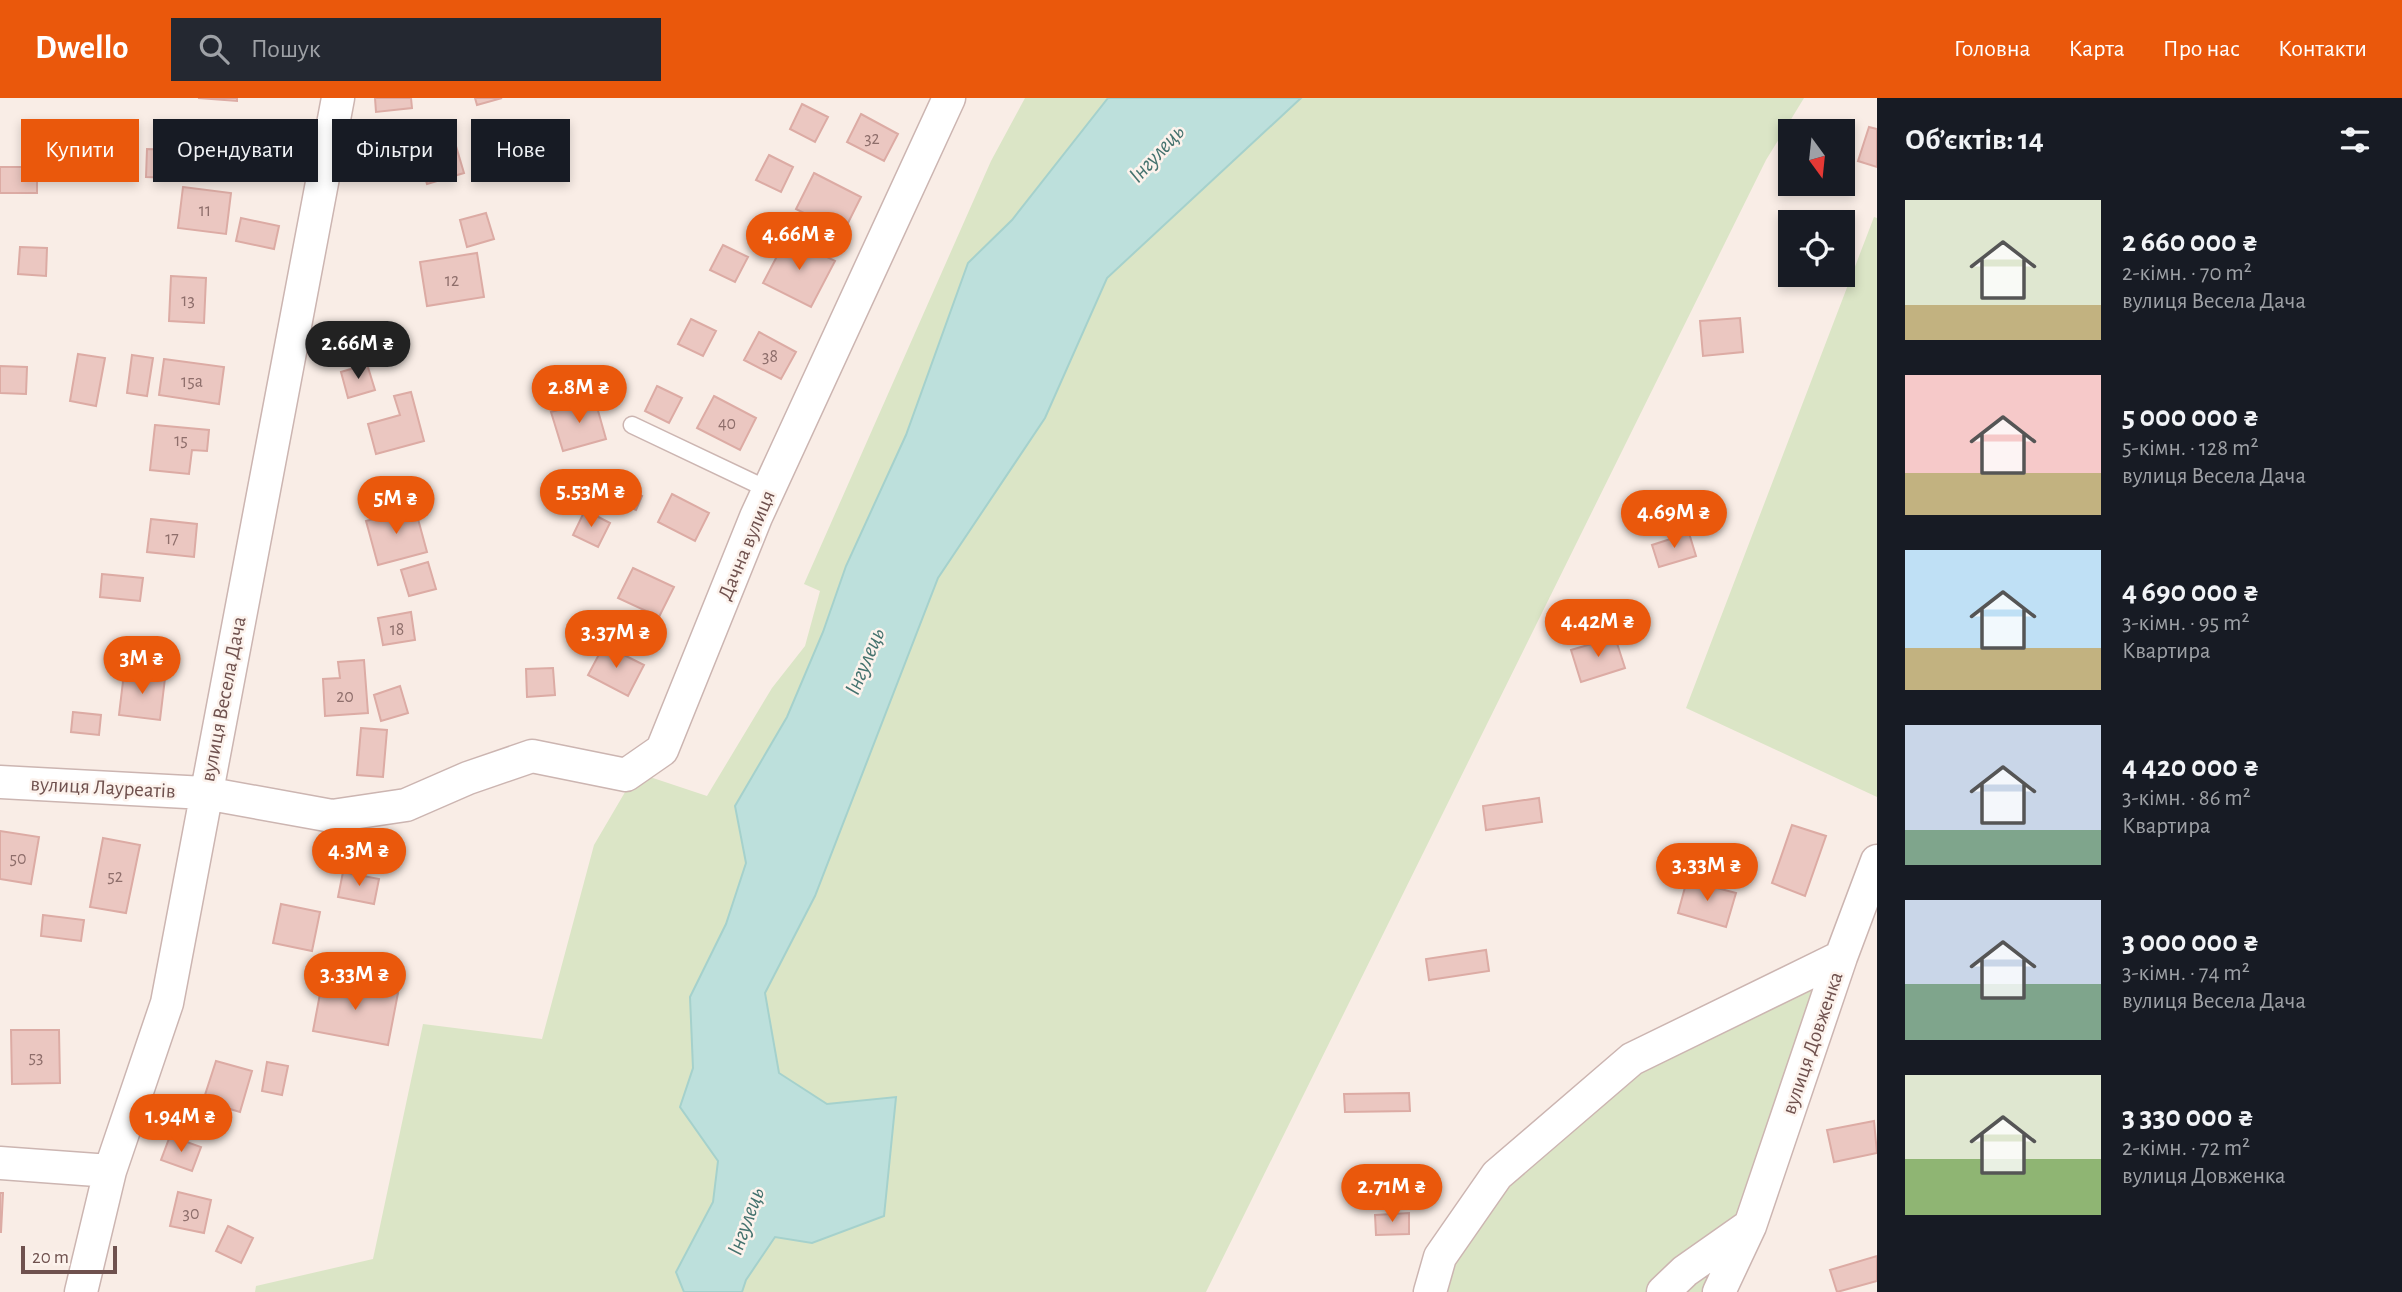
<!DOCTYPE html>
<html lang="uk">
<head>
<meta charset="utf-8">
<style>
	body { margin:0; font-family:"Alegreya Sans",sans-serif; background:#242831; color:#f1f3f6; height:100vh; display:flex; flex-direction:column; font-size:26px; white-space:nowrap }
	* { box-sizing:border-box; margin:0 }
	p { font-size:23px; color:#9ea1a6 }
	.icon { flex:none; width:38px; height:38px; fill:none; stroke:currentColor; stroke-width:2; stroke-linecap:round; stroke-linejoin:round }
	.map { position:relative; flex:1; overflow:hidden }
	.side { display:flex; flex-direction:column; background:#171b24; width:525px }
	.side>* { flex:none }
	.hud { position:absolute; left:21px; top:21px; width:665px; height:63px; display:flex; gap:14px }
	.needle { width:46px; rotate:165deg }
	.controls { position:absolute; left:1778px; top:21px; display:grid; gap:14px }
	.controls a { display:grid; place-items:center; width:77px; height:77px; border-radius:0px; background:#171b24; box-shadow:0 4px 10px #0003; font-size:35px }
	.scale { position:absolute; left:21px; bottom:18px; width:96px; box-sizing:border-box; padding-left:7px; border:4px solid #6f514e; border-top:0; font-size:19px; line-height:24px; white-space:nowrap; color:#6f514e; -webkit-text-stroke:5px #fcf2ec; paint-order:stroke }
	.price { position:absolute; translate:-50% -60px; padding:0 16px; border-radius:24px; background:#ea580c; color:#fff; font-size:23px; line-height:46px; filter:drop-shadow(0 2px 4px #0008) }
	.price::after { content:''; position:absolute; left:50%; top:42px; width:21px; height:16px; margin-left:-10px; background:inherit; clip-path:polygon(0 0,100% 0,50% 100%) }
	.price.selected { background:#222; color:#fff }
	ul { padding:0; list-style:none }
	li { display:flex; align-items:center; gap:21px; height:175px; padding:0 28px }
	li span { display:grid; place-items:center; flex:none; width:196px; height:140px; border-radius:0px; color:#555 }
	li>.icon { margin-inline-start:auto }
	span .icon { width:84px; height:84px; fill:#fffc; stroke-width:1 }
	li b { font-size:30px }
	h2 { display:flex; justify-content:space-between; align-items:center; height:84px; padding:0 28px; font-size:30px }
	.tag { padding:0 24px; border-radius:0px; background:#171b24; box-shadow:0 4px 10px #0003; font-size:24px; line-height:63px }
	.tag.selected { background:#ea580c; color:#fff }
	header { display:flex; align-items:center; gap:42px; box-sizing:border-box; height:98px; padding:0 35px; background:#ea580c; color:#fff }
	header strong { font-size:33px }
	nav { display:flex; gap:38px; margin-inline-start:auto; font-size:24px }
	.search { width:490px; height:63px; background:#242831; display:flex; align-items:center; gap:18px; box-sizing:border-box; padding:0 24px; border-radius:0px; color:#9ea1a6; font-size:26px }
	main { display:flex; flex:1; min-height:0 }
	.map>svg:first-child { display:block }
	.green { fill:#dbe5c6 }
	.water { fill:#bde0dc; stroke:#a5d1cc; stroke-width:2 }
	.building { fill:#ebc7c1; stroke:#dcaba4; stroke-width:2 }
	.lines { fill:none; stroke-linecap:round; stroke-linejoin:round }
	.lane-casing { stroke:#ccb5b1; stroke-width:19 }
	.street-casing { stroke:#ccb5b1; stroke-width:35 }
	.lane { stroke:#fff; stroke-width:16 }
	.street { stroke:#fff; stroke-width:32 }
	.labels { text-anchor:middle; stroke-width:5; stroke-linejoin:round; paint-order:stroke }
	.number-label { font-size:18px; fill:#8e6e6b }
	.street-label { font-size:21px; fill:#6f514e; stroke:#fcf2ec }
	.water-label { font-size:23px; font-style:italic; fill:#44726e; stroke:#fcf2ec }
</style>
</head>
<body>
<header>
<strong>Dwello</strong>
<div class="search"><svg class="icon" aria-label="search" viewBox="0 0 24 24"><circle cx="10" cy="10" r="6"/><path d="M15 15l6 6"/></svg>Пошук</div>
<nav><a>Головна</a><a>Карта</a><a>Про нас</a><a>Контакти</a></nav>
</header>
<main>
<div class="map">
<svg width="1877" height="1194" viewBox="0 0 1877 1194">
	<rect width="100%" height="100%" fill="#f9ede6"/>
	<path class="green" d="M 1025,0 L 1108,0 L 1012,122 L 968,165 L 906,337 L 846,468 L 823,534 L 787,619 L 735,708 L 746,765 L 726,826 L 690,899 L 693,970 L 680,1009 L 718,1063 L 713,1104 L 676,1173 L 684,1194 L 255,1194 L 256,1188 L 373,1161 L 423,926 L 542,941 L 594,747 L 628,689 L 650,679 L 707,698 L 772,590 L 805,548 L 820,493 L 804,486 L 991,63 Z
		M 1301,0 L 1804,0 L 1766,62 L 1206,1194 L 742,1194 L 746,1182 L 775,1139 L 812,1145 L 884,1117 L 896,999 L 826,1006 L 779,975 L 765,895 L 815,798 L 938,480 L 1045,320 L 1107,180 Z
		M 1874,119 L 1877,120 L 1877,699 L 1686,610 Z
		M 1841,859 L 1719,1194 L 1430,1194 L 1497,1077 L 1632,961 Z"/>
	<path class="water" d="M 1108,0 L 1301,0 L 1107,180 L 1045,320 L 938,480 L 815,798 L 765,895 L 779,975 L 827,1006 L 896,999 L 884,1118 L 812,1145 L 775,1139 L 746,1182 L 742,1194 L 684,1194 L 676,1174 L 713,1104 L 718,1063 L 680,1009 L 693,970 L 690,899 L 726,826 L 746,765 L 735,708 L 787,619 L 823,534 L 846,468 L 906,337 L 968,165 L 1012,122 Z"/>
	<path class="building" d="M 198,0 L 237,0 L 237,3 Z
		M 375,0 L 411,0 L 412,10 L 376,14 Z
		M 475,0 L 502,0 L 477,7 Z
		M 802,6 L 828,19 L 815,44 L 790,31 Z
		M 861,16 L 898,36 L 884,63 L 847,44 Z
		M 1869,29 L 1877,31 L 1877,69 L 1858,63 Z
		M 453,38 L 464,75 L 427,86 L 416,49 Z
		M 147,51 L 175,52 L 173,80 L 146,79 Z
		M 769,57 L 793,69 L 781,94 L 756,82 Z
		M 0,69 L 37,69 L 37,95 L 0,95 Z
		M 814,75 L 861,99 L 843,135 L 796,111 Z
		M 183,89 L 231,95 L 226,136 L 178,130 Z
		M 486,115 L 494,141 L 467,149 L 460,122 Z
		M 241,120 L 279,128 L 274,151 L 236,143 Z
		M 787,139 L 835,163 L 811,209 L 763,185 Z
		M 723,147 L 748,159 L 735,184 L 710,172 Z
		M 20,149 L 47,150 L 46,178 L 18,176 Z
		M 477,155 L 484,199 L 427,208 L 420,164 Z
		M 171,178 L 206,180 L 204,225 L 169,223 Z
		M 1740,220 L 1743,254 L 1703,258 L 1700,223 Z
		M 691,221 L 716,233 L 703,258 L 678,246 Z
		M 759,234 L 796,254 L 781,281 L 744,262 Z
		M 78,256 L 105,260 L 96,308 L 70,303 Z
		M 132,257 L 153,260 L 147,298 L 127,295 Z
		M 164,261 L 224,269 L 219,306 L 159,297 Z
		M 367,266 L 375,292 L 348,300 L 341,274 Z
		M 0,268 L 27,269 L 26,296 L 0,295 Z
		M 657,288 L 682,300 L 669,325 L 645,313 Z
		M 411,294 L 424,343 L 376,356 L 368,326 L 400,317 L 394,298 Z
		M 714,298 L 756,320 L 740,352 L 697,330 Z
		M 595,302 L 606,341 L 563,353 L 551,314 Z
		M 155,327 L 209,332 L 207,353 L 192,352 L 189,376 L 150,372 Z
		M 581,373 L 588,400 L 561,406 L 554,379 Z
		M 623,376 L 637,382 L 632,393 L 642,398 L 636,412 L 611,401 Z
		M 672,396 L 709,415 L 695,443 L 658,424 Z
		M 415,410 L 427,454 L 378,467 L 366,423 Z
		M 585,412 L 610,425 L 598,449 L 573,437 Z
		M 151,421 L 197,426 L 194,459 L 147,454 Z
		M 1689,435 L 1696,458 L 1659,469 L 1652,447 Z
		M 428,464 L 436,491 L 409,498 L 401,472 Z
		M 633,470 L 674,489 L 659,519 L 618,500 Z
		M 102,476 L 143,480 L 140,503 L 100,499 Z
		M 411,514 L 415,542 L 383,547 L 378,520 Z
		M 1615,539 L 1625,570 L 1581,584 L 1571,552 Z
		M 604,547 L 644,567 L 628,598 L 588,577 Z
		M 364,562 L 368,615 L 325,618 L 323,581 L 340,580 L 338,564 Z
		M 553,570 L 555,597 L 527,599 L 526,571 Z
		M 124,575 L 165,580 L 160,622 L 119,617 Z
		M 400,588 L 408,615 L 381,623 L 374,597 Z
		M 73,614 L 101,617 L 99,637 L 71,634 Z
		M 361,630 L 387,632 L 383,679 L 357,677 Z
		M 1539,700 L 1542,724 L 1486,732 L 1483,708 Z
		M 1792,727 L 1826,738 L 1805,798 L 1772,785 Z
		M 0,733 L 39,739 L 31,786 L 0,781 Z
		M 103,740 L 140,747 L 126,815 L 90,809 Z
		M 343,774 L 379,781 L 374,806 L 338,799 Z
		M 1687,782 L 1736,795 L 1726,829 L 1678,815 Z
		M 281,806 L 320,814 L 312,853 L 273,845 Z
		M 43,817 L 84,822 L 81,843 L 41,838 Z
		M 1486,852 L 1489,873 L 1429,882 L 1426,861 Z
		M 323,880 L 398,895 L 388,947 L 313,933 Z
		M 11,932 L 59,932 L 60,985 L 12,986 Z
		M 216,963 L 252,973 L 240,1014 L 203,1003 Z
		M 267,964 L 288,968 L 282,997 L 262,993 Z
		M 1409,995 L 1410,1013 L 1345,1014 L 1344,996 Z
		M 1874,1023 L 1877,1055 L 1834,1064 L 1827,1032 Z
		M 170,1038 L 201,1049 L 192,1073 L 161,1062 Z
		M 178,1094 L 211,1102 L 204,1135 L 170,1128 Z
		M 0,1095 L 3,1095 L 1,1134 L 0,1134 Z
		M 1409,1115 L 1409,1136 L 1376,1137 L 1375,1117 Z
		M 228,1128 L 253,1140 L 241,1165 L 216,1153 Z
		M 1877,1158 L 1877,1183 L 1837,1194 L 1830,1172 Z"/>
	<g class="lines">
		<defs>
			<path id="lane" d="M 632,327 L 769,392"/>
			<path id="street" d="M 0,684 L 205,695 L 332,718 L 406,707 L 468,680 L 532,658 L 626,677 L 662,652 L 756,419 L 949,0
				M 0,1065 L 110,1073
				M 81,1194 L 110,1073 L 167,905 L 338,0
				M 1430,1194 L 1440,1159 L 1497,1077 L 1632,961 L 1841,859
				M 1663,1194 L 1685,1173 L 1749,1128
				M 1719,1194 L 1750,1128 L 1841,859 L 1877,763"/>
		</defs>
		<use href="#lane" class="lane-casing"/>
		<use href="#street" class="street-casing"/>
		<use href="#lane" class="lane"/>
		<use href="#street" class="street"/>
	</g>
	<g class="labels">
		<g class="number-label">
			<text x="872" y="46">32</text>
			<text x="205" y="118">11</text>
			<text x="452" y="188">12</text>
			<text x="188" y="208">13</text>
			<text x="770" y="264">38</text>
			<text x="192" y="289">15а</text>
			<text x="727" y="331">40</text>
			<text x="181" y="348">15</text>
			<text x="172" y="446">17</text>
			<text x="397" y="537">18</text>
			<text x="345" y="604">20</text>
			<text x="18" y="766">50</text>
			<text x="115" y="784">52</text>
			<text x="36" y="965">53</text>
			<text x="191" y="1121">30</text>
		</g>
		<g class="street-label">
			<text transform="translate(746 447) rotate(-67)" y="7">Дачна вулиця</text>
			<text transform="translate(223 601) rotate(-79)" y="7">вулиця Весела Дача</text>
			<text transform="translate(103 689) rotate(3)" y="7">вулиця Лауреатів</text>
			<text transform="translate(1812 945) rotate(-71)" y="7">вулиця Довженка</text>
		</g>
		<g class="water-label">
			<text transform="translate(1156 55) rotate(-47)" y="8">Інгулець</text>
			<text transform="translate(864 563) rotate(-67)" y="8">Інгулець</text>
			<text transform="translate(745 1123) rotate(-70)" y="8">Інгулець</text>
		</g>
	</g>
</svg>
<div class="controls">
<a><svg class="needle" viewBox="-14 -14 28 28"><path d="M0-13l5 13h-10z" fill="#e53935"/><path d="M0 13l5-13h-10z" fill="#9ea1a6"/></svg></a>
<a><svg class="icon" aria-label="locate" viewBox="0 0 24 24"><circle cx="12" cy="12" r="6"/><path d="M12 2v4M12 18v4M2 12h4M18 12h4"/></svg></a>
</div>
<div class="scale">20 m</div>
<b class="price" style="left:799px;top:174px">4.66M ₴</b>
<b class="price selected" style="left:358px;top:283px">2.66M ₴</b>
<b class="price" style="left:579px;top:327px">2.8M ₴</b>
<b class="price" style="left:591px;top:431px">5.53M ₴</b>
<b class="price" style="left:396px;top:438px">5M ₴</b>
<b class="price" style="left:1674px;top:452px">4.69M ₴</b>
<b class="price" style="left:1598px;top:561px">4.42M ₴</b>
<b class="price" style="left:616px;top:572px">3.37M ₴</b>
<b class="price" style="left:142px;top:598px">3M ₴</b>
<b class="price" style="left:359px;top:790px">4.3M ₴</b>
<b class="price" style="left:1707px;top:805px">3.33M ₴</b>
<b class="price" style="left:355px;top:914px">3.33M ₴</b>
<b class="price" style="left:181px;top:1056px">1.94M ₴</b>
<b class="price" style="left:1392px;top:1126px">2.71M ₴</b>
<div class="hud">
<a class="tag selected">Купити</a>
<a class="tag">Орендувати</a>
<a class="tag">Фільтри</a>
<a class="tag">Нове</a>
</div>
</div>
<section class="side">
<h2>Об’єктів: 14<svg class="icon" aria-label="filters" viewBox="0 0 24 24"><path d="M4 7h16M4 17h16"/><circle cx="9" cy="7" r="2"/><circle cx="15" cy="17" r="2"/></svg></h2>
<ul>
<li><span style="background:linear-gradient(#dfe7d0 75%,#c2b280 0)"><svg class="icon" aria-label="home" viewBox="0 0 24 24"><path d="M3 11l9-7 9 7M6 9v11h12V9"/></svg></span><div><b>2 660 000 ₴</b><p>2-кімн. · 70 m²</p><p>вулиця Весела Дача</p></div></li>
<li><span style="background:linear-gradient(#f6c9c9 70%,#c2b280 0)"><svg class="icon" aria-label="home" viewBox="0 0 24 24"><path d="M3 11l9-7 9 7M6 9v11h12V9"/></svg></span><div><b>5 000 000 ₴</b><p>5-кімн. · 128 m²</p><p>вулиця Весела Дача</p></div></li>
<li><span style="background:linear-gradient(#bfe0f5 70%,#c2b280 0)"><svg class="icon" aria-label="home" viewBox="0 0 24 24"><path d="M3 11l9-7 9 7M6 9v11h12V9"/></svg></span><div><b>4 690 000 ₴</b><p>3-кімн. · 95 m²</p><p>Квартира</p></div></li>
<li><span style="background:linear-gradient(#c9d6e8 75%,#7fa58c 0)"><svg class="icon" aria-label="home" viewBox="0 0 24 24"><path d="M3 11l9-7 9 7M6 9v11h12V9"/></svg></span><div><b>4 420 000 ₴</b><p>3-кімн. · 86 m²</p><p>Квартира</p></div></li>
<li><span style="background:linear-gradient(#c9d6e8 60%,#7fa58c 0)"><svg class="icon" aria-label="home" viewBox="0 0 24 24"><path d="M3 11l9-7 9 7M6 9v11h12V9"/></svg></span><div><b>3 000 000 ₴</b><p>3-кімн. · 74 m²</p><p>вулиця Весела Дача</p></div></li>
<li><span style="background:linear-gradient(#dfe7d0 60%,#8fb573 0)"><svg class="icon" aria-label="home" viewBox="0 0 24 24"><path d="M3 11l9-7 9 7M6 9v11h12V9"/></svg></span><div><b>3 330 000 ₴</b><p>2-кімн. · 72 m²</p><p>вулиця Довженка</p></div></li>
</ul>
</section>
</main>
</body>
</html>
